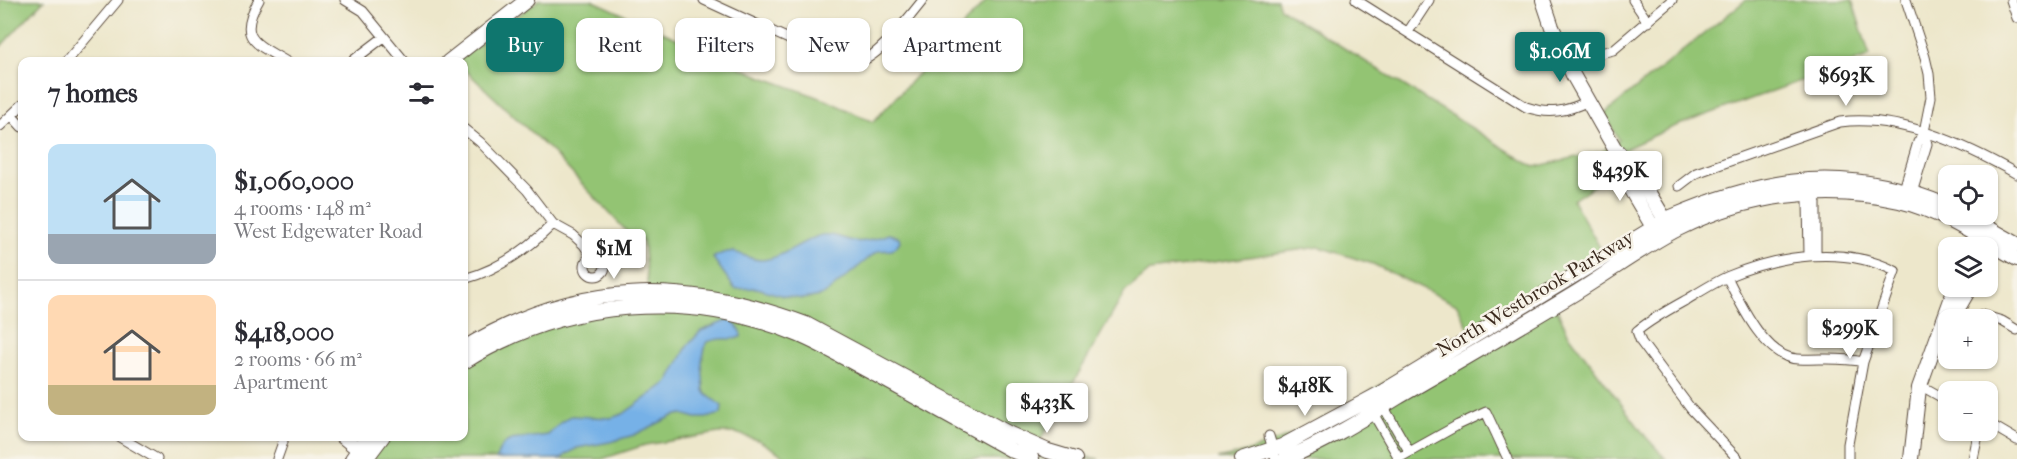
<!DOCTYPE html>
<html lang="en">
<head>
<meta charset="utf-8">
<style>
	body { margin:0; font-family:"IM FELL French Canon",serif; background:#f2f2f3; color:#2b2b33; height:100vh; display:flex; flex-direction:column; font-size:22px; white-space:nowrap }
	* { box-sizing:border-box; margin:0 }
	p { font-size:20px; color:#7c7c81 }
	.icon { flex:none; width:33px; height:33px; fill:none; stroke:currentColor; stroke-width:2; stroke-linecap:round; stroke-linejoin:round }
	.map { position:relative; flex:1; overflow:hidden }
	.panel { position:absolute; left:18px; top:57px; width:450px; height:384px; display:flex; flex-direction:column; background:#fff; border-radius:12px; box-shadow:0 2px 4px #0004 }
	.panel>* { flex:none }
	.banner { position:absolute; left:486px; top:18px; width:570px; height:54px; display:flex; gap:12px }
	.fabs { position:absolute; left:1938px; top:165px; display:grid; gap:12px }
	.fabs a { display:grid; place-items:center; width:60px; height:60px; border-radius:12px; background:#fff; box-shadow:0 2px 4px #0004; font-size:30px }
	.price { position:absolute; translate:-50% -51px; padding:0 14px; border-radius:6px; background:#fff; color:#222; font-size:20px; line-height:39px; filter:drop-shadow(0 2px 3px #0008) }
	.price::after { content:''; position:absolute; left:50%; top:36px; width:18px; height:14px; margin-left:-9px; background:inherit; clip-path:polygon(0 0,100% 0,50% 100%) }
	.price.active { background:#0f766e; color:#fff }
	ul { padding:0; list-style:none }
	li { display:flex; align-items:center; gap:18px; height:150px; padding:0 30px }
	li+li { border-top:2px solid #e1e1e2 }
	li span { display:grid; place-items:center; flex:none; width:168px; height:120px; border-radius:12px; color:#555 }
	li>.icon { margin-inline-start:auto }
	span .icon { width:72px; height:72px; fill:#fffc; stroke-width:1 }
	li b { font-size:26px }
	h2 { display:flex; justify-content:space-between; align-items:center; height:72px; padding:0 30px; font-size:26px }
	.chip { padding:0 21px; border-radius:12px; background:#fff; box-shadow:0 2px 4px #0004; font-size:21px; line-height:54px }
	.chip.active { background:#0f766e; color:#fff }
	.map>svg:first-child { display:block }
	.green { fill:#93c473; stroke:#677748; stroke-width:1.5 }
	.water { fill:#76b1e7; stroke:#586e82; stroke-width:1.5 }
	.lines { fill:none; stroke-linecap:round; stroke-linejoin:round }
	.street-casing { stroke:#564638; stroke-width:11 }
	.secondary-casing { stroke:#564638; stroke-width:16 }
	.street { stroke:#fff; stroke-width:9 }
	.secondary { stroke:#fff; stroke-width:14 }
	.labels { text-anchor:middle; stroke-width:5; stroke-linejoin:round; paint-order:stroke }
	.street-label { font-size:20px; fill:#3b2a1e; stroke:#f7f3e8 }
</style>
</head>
<body>
<div class="map">
<svg width="2017" height="459" viewBox="0 0 2017 459">
	<rect width="100%" height="100%" fill="#f7f3e8"/>
	<filter id="ink" filterUnits="userSpaceOnUse"><feTurbulence type="fractalNoise" baseFrequency=".0167" numOctaves="2"/><feDisplacementMap in="SourceGraphic" scale="12" xChannelSelector="R" yChannelSelector="G"/><feConvolveMatrix kernelMatrix="1 2 1 2 8 2 1 2 1" color-interpolation-filters="sRGB"/></filter>
	<filter id="wash" filterUnits="userSpaceOnUse"><feTurbulence type="fractalNoise" baseFrequency=".008" numOctaves="4" result="noise"/><feDisplacementMap in="SourceGraphic" scale="24" xChannelSelector="R" yChannelSelector="G"/><feGaussianBlur stdDeviation="1.35" result="paint"/><feColorMatrix in="noise" values="0 0 0 0 0 0 0 0 0 0 0 0 0 0 0 0 0 1.4 0 .05"/><feComposite in="paint" operator="in"/></filter>
	<g filter="url(#wash)">
		<rect width="100%" height="100%" fill="#ede7cb"/>
		<path class="green" d="M 0,0 L 44,0 L 0,47 Z
			M 539,0 L 592,0 L 762,77 L 826,100 L 873,122 L 987,0 L 1277,0 L 1280,8 L 1534,167 L 1603,151 L 1619,140 L 1604,114 L 1746,0 L 1852,0 L 1870,56 L 1673,127 L 1629,147 L 1624,150 L 1618,169 L 1573,200 L 1608,262 L 1553,301 L 1568,333 L 1646,437 L 1666,459 L 1217,459 C 1275,448 1326,418 1376,388 C 1407,369 1439,350 1470,331 L 1457,305 L 1373,264 L 1319,247 L 1150,271 L 1125,292 L 1040,441 L 1072,454 L 1099,459 L 789,459 L 760,441 L 736,433 L 719,433 L 645,445 L 602,459 L 358,459 L 374,437 L 464,436 L 464,358 L 556,315 L 606,302 L 649,300 L 643,242 L 629,234 L 554,154 L 464,69 L 464,62 L 457,61 Z"/>
		<path class="water" d="M 889,234 L 899,237 L 900,241 L 896,247 L 892,250 L 878,251 L 875,253 L 828,292 L 821,296 L 803,299 L 783,296 L 757,288 L 735,289 L 713,258 C 736,243 742,260 762,260 C 781,259 802,240 822,235 C 834,233 842,239 853,241 C 867,243 877,238 889,234 Z
			M 728,320 L 732,321 L 741,331 L 741,337 C 729,341 718,336 706,343 L 702,362 L 704,390 L 706,394 L 722,406 L 721,414 L 706,418 L 696,418 L 682,414 L 673,416 L 634,435 L 610,442 L 577,448 L 560,459 L 496,459 C 499,449 502,444 511,440 L 548,435 L 561,422 L 571,416 L 611,418 L 623,414 L 668,382 L 688,345 L 701,331 Z"/>
	</g>
	<g filter="url(#ink)">
		<g class="lines">
			<defs>
				<path id="street" d="M 259,0 C 236,39 256,43 287,62
					M 345,0 L 363,11 L 405,62
					M 704,0 L 819,53 C 831,57 847,64 860,61 C 878,58 911,15 923,0
					M 1356,0 L 1526,107 C 1549,115 1566,112 1588,101
					M 1633,0 L 1648,22
					M 2011,0 L 2017,18
					M 1408,32 L 1429,0
					M 1592,55 L 1613,50 L 1672,0
					M 66,62 L 118,0
					M 351,62 L 384,37
					M 12,116 L 22,127
					M 0,126 L 22,105
					M 464,129 L 480,142 L 527,190 L 553,224 L 573,235 L 584,245 L 592,257
					M 1679,186 L 1696,173 L 1840,122 C 1898,114 1968,146 2017,174
					M 1813,193 L 1816,203 L 1816,255
					M 1902,196 L 1918,142 L 1924,132 L 1931,97 L 1929,74 L 1925,57 L 1906,0
					M 1911,196 L 1927,144 L 1924,132
					M 1809,255 L 1808,202 L 1813,190
					M585 266a10 10 0 1 1 20 0a10 10 0 1 1-20 0Z
					M 1727,277 C 1740,303 1765,358 1798,359 C 1820,360 1841,357 1863,362
					M 464,279 C 498,270 529,248 553,224
					M 1982,315 L 2002,321 L 2017,330
					M 1919,388 L 1927,389 L 1948,401
					M 1382,404 L 1409,451
					M 1370,408 L 1399,458
					M 1988,423 L 2017,440
					M 118,436 L 157,459
					M 1269,436 L 1276,459
					M 277,459 L 283,442 L 282,436
					M 1397,459 L 1458,425 L 1486,412 L 1508,459
					M 1738,459 L 1691,409 L 1641,342 L 1637,331 C 1653,318 1670,309 1688,299 C 1701,291 1715,282 1729,276 C 1780,255 1844,245 1895,271 L 1863,362 L 1848,444 L 1848,459
					M 1973,459 L 1979,430"/>
				<path id="secondary" d="M 1543,0 L 1552,27 L 1573,75 L 1615,149 L 1622,175 L 1657,234
					M 448,62 L 527,0
					M 1617,151 L 1635,170 L 1670,228
					M 1964,214 L 2017,244
					M 1988,260 L 2000,239
					M 1946,321 L 1960,305 L 1971,286
					M 464,348 C 576,280 685,279 806,324 L 1010,434 L 1048,451 L 1075,459
					M 464,362 C 565,299 689,289 799,335 C 825,346 851,362 876,375 C 921,400 966,425 1011,450 L 1032,459
					M 342,436 L 358,449 L 371,451
					M 368,456 L 383,436
					M 352,459 L 368,436
					M 1242,459 L 1282,446 L 1377,395 L 1671,217 C 1768,175 1849,164 1948,206
					M 1285,459 C 1324,443 1361,420 1397,398 C 1457,363 1518,328 1577,292 C 1611,271 1643,247 1678,229 C 1746,195 1824,184 1899,201 C 1941,211 1980,238 2017,259
					M 1911,459 L 1919,388 L 1956,286"/>
			</defs>
			<use href="#street" class="street-casing"/>
			<use href="#secondary" class="secondary-casing"/>
			<use href="#street" class="street"/>
			<use href="#secondary" class="secondary"/>
		</g>
	</g>
	<g class="labels">
		<g class="street-label">
			<text transform="translate(1535 293) rotate(-31)" y="7">North Westbrook Parkway</text>
		</g>
	</g>
</svg>
<div class="fabs">
<a><svg class="icon" aria-label="locate" viewBox="0 0 24 24"><circle cx="12" cy="12" r="6"/><path d="M12 2v4M12 18v4M2 12h4M18 12h4"/></svg></a>
<a><svg class="icon" aria-label="layers" viewBox="0 0 24 24"><path d="M12 4l9 5-9 5-9-5zM3 14l9 5 9-5"/></svg></a>
<a>+</a>
<a>−</a>
</div>
<b class="price active" style="left:1560px;top:83px">$1.06M</b>
<b class="price" style="left:1846px;top:107px">$693K</b>
<b class="price" style="left:1620px;top:202px">$439K</b>
<b class="price" style="left:614px;top:280px">$1M</b>
<b class="price" style="left:1850px;top:360px">$299K</b>
<b class="price" style="left:1305px;top:417px">$418K</b>
<b class="price" style="left:1047px;top:434px">$433K</b>
<div class="banner">
<a class="chip active">Buy</a>
<a class="chip">Rent</a>
<a class="chip">Filters</a>
<a class="chip">New</a>
<a class="chip">Apartment</a>
</div>
<section class="panel">
<h2>7 homes<svg class="icon" aria-label="filters" viewBox="0 0 24 24"><path d="M4 7h16M4 17h16"/><circle cx="9" cy="7" r="2"/><circle cx="15" cy="17" r="2"/></svg></h2>
<ul>
<li><span style="background:linear-gradient(#bfe0f5 75%,#9aa5b1 0)"><svg class="icon" aria-label="home" viewBox="0 0 24 24"><path d="M3 11l9-7 9 7M6 9v11h12V9"/></svg></span><div><b>$1,060,000</b><p>4 rooms · 148 m²</p><p>West Edgewater Road</p></div></li>
<li><span style="background:linear-gradient(#ffd9b3 75%,#c2b280 0)"><svg class="icon" aria-label="home" viewBox="0 0 24 24"><path d="M3 11l9-7 9 7M6 9v11h12V9"/></svg></span><div><b>$418,000</b><p>2 rooms · 66 m²</p><p>Apartment</p></div></li>
</ul>
</section>
</div>
</body>
</html>
